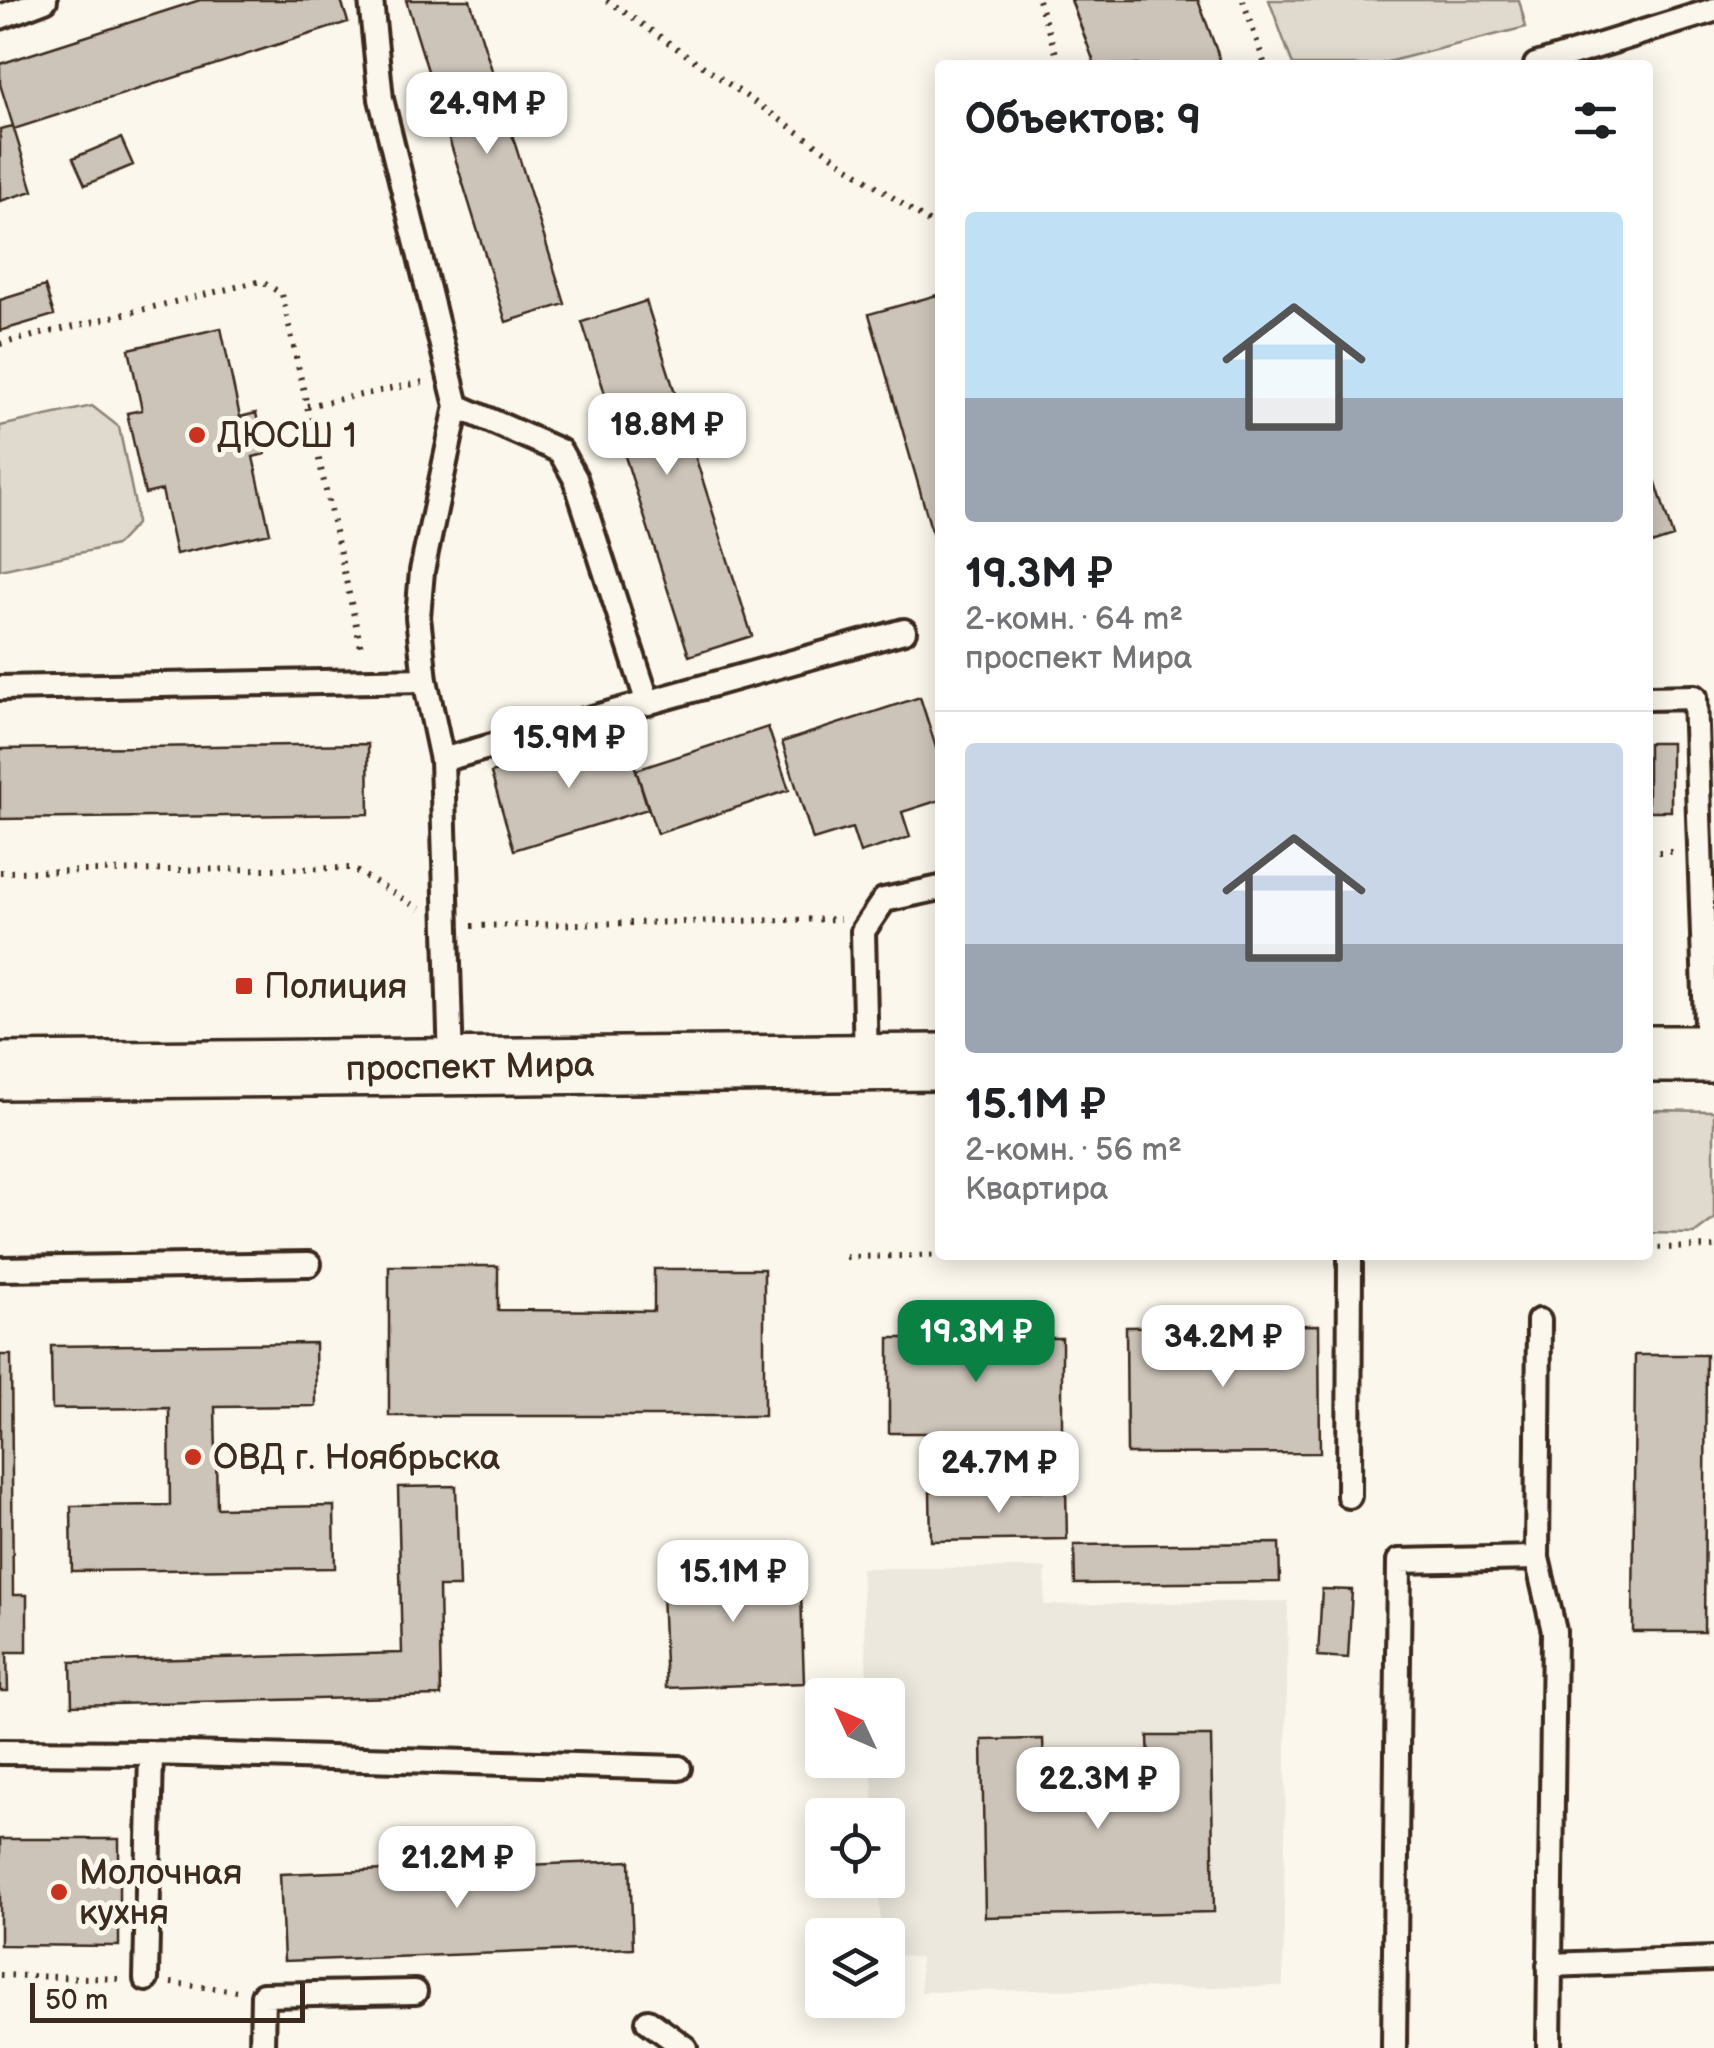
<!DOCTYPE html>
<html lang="ru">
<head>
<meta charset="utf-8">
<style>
	body { margin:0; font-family:"Balsamiq Sans",sans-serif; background:#f6f6f6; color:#202124; height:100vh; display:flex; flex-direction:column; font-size:38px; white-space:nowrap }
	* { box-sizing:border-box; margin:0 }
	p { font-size:32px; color:#757577 }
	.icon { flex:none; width:55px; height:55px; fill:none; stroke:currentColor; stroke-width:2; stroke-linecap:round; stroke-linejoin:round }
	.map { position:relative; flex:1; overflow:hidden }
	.sheet { position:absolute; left:935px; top:60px; width:718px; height:1200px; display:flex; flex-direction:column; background:#fff; border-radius:10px; box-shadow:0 5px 25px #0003 }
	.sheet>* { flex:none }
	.needle { width:65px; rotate:314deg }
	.controls { position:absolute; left:805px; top:1678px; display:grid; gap:20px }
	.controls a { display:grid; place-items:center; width:100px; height:100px; border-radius:10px; background:#fff; box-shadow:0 5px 25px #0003; font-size:50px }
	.scale { position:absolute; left:30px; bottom:25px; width:275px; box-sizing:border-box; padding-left:10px; border:5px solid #3b2a1e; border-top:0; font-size:28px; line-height:35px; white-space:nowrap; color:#3b2a1e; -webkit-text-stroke:8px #fbf7ec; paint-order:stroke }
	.price { position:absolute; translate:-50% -85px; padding:0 22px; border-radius:20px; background:#fff; color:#222; font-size:32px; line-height:65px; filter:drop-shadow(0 2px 5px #0008) }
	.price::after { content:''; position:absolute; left:50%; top:60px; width:30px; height:22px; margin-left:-15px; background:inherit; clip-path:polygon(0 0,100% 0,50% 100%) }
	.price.selected { background:#0b8043; color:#fff }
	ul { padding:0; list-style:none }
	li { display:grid; align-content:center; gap:20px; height:530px; padding:0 30px }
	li+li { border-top:2px solid #e0e0e0 }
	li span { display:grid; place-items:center; height:310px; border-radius:10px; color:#555 }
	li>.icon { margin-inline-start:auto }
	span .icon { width:180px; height:180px; fill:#fffc; stroke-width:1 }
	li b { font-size:42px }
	h2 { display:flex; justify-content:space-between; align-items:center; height:120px; padding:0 30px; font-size:42px }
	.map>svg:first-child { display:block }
	.built { fill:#ede8dd }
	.green { fill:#dfd9ce; stroke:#8d8276; stroke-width:2.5 }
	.building { fill:#ccc4b9; stroke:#3b2a1e; stroke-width:2.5 }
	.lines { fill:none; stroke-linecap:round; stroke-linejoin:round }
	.lane-casing { stroke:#3b2a1e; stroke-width:30 }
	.primary-casing { stroke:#3b2a1e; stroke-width:62 }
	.path { stroke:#3b2a1e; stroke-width:6; stroke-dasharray:2.5 8; stroke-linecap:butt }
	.lane { stroke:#fbf7ec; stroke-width:22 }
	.primary { stroke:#fbf7ec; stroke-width:55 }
	.poi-dot { fill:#c8321e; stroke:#fbf7ec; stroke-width:4 }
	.labels { text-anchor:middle; stroke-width:10; stroke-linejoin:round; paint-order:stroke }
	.poi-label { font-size:35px; fill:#3b2a1e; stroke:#fbf7ec; text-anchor:start }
	.street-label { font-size:35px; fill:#3b2a1e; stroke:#fbf7ec }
</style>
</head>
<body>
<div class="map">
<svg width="1714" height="2048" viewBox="0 0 1714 2048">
	<rect width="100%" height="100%" fill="#fbf7ec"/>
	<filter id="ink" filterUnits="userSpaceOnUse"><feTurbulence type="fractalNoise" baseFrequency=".01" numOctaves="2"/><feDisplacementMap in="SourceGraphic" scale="20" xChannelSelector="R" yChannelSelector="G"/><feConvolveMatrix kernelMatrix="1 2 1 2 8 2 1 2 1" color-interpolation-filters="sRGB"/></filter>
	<g filter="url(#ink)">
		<path class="built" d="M 861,1568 L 1046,1568 L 1044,1605 L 1288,1601 L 1283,1986 L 921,1992 L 920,1958 L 888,1954 L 888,1935 L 881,1935 L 878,1880 L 888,1880 L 888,1815 L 874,1815 L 871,1760 L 888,1760 L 888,1695 L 868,1695 Z"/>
		<path class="green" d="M 1269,0 L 1519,0 L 1526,27 L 1375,65 L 1293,65 Z
			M 92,406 L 119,427 L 135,505 L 136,524 L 116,545 L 0,570 L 0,426 Z
			M 1648,1110 L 1714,1111 L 1714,1219 L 1694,1234 L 1648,1233 Z"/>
		<path class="building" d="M 200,0 L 341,0 L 348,22 L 14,129 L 0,84 L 0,64 Z
			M 406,0 L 470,0 L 565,304 L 506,322 Z
			M 1071,0 L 1198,0 L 1222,65 L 1095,65 Z
			M 13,126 L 33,191 L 0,201 L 0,129 Z
			M 121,138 L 133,165 L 85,185 L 73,158 Z
			M 45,286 L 54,315 L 0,331 L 0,300 Z
			M 937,295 L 940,306 L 940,560 L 869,314 Z
			M 646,301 L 752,636 L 689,656 L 582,322 Z
			M 221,328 L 240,417 L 256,413 L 265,454 L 253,457 L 270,533 L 176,554 L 162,490 L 145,494 L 127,413 L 142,410 L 129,349 Z
			M 1648,457 L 1673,537 L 1648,545 Z
			M 920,697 L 940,760 L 940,800 L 902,812 L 910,837 L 860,853 L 852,828 L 813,840 L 782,742 Z
			M 768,727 L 789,790 L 657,834 L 636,770 Z
			M 624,732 L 648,809 L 514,850 L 491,773 Z
			M 1648,743 L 1671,743 L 1671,811 L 1648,811 Z
			M 368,744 L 369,814 L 0,819 L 0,749 Z
			M 389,1266 L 498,1266 L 498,1310 L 654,1311 L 654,1269 L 764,1269 L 764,1416 L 389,1416 Z
			M 1319,1325 L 1320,1453 L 1127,1454 L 1126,1327 Z
			M 889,1338 L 1062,1338 L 1062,1433 L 889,1433 Z
			M 315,1343 L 316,1406 L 215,1407 L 217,1508 L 334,1506 L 335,1568 L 72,1571 L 71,1506 L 170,1505 L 169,1408 L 52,1409 L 51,1346 Z
			M 0,1355 L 11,1355 L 13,1595 L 27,1595 L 27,1652 L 7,1652 L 8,1691 L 0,1691 Z
			M 1635,1355 L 1706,1355 L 1704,1632 L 1633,1632 Z
			M 456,1486 L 459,1587 L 439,1587 L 441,1696 L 72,1705 L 71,1662 L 402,1653 L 398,1487 Z
			M 1066,1490 L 1067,1539 L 931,1541 L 930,1492 Z
			M 1279,1543 L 1280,1582 L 1075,1584 L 1074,1545 Z
			M 800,1562 L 804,1683 L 666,1688 L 661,1567 Z
			M 1322,1589 L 1352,1590 L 1348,1658 L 1318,1656 Z
			M 1148,1736 L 1211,1736 L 1214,1912 L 985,1917 L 982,1740 L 1043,1739 L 1044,1766 L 1149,1764 Z
			M 0,1839 L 119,1839 L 119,1946 L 0,1945 Z
			M 630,1861 L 633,1948 L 284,1961 L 280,1874 Z"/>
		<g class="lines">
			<defs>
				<path id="lane" d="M 371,0 L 381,99 L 457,406 L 560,451 L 575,478 L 648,703
					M 0,17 L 45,0
					M 1536,65 L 1714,10
					M 425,680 L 418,617 L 422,571 L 457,406
					M 0,688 L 425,680 L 442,760 L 451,1065
					M 1648,698 L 1695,697 L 1707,1054
					M 442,760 L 904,631
					M 866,1062 L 863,931 L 884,900 L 940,888
					M 0,1269 L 309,1264
					M 1539,1321 L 1537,1558 L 1554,1631 L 1549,2048
					M 1349,1496 L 1350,1255
					M 0,1752 L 151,1753 L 679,1768
					M 1549,1965 L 1714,1959
					M 146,1979 L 151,1753
					M 648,2021 L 685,2048
					M 262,2048 L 263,1995 L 415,1992
					M 1394,2048 L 1399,1561 L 1537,1558"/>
				<path id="primary" d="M 1648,1054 L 1714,1054
					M 0,1071 L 940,1062"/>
			</defs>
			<use href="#lane" class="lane-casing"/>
			<use href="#primary" class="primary-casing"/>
			<path class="path" d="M 607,0 L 940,230
				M 1038,0 L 1060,65
				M 1243,0 L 1265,65
				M 0,344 L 261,281 L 282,294 L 362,652
				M 307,406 L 424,382
				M 1648,852 L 1673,852
				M 0,872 L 351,868 L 420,909
				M 472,926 L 840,919
				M 1648,1248 L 1714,1247
				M 846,1257 L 971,1255
				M 0,1975 L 119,1979
				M 171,1983 L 238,1991"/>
			<use href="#lane" class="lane"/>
			<use href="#primary" class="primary"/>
		</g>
	</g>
	<g class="poi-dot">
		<circle cx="197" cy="435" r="10"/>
		<rect x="234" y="976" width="20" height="20" rx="5"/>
		<circle cx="193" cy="1457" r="10"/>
		<circle cx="59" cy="1892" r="10"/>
	</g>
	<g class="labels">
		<g class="poi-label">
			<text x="217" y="447">ДЮСШ 1</text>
			<text x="264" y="998">Полиция</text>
			<text x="213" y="1469">ОВД г. Ноябрьска</text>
			<text x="79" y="1884">Молочная<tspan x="79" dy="40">кухня</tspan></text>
		</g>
		<g class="street-label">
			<text transform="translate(470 1066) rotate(-1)" y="12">проспект Мира</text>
		</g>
	</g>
</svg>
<div class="controls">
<a><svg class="needle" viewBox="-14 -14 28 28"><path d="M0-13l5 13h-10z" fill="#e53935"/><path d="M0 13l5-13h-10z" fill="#757577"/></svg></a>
<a><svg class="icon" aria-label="locate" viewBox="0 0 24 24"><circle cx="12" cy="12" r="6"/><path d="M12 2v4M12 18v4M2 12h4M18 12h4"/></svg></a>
<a><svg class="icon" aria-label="layers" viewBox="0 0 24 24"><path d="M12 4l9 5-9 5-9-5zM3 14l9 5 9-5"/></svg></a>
</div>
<div class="scale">50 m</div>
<b class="price" style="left:487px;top:157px">24.9M ₽</b>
<b class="price" style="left:667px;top:478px">18.8M ₽</b>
<b class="price" style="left:569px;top:791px">15.9M ₽</b>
<b class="price selected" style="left:976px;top:1385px">19.3M ₽</b>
<b class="price" style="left:1223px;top:1390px">34.2M ₽</b>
<b class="price" style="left:999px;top:1516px">24.7M ₽</b>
<b class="price" style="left:733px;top:1625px">15.1M ₽</b>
<b class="price" style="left:1098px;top:1832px">22.3M ₽</b>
<b class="price" style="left:457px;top:1911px">21.2M ₽</b>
<section class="sheet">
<h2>Объектов: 9<svg class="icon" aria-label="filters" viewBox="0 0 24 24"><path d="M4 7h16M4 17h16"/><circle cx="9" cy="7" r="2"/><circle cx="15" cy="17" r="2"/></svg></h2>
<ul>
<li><span style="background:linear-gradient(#bfe0f5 60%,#9aa5b1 0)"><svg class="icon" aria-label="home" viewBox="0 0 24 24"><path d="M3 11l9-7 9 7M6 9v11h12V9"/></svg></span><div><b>19.3M ₽</b><p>2-комн. · 64 m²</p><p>проспект Мира</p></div></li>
<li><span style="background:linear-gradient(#c9d6e8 65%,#9aa5b1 0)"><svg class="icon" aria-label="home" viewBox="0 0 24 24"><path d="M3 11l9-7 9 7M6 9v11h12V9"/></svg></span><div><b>15.1M ₽</b><p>2-комн. · 56 m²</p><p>Квартира</p></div></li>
</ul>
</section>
</div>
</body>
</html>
